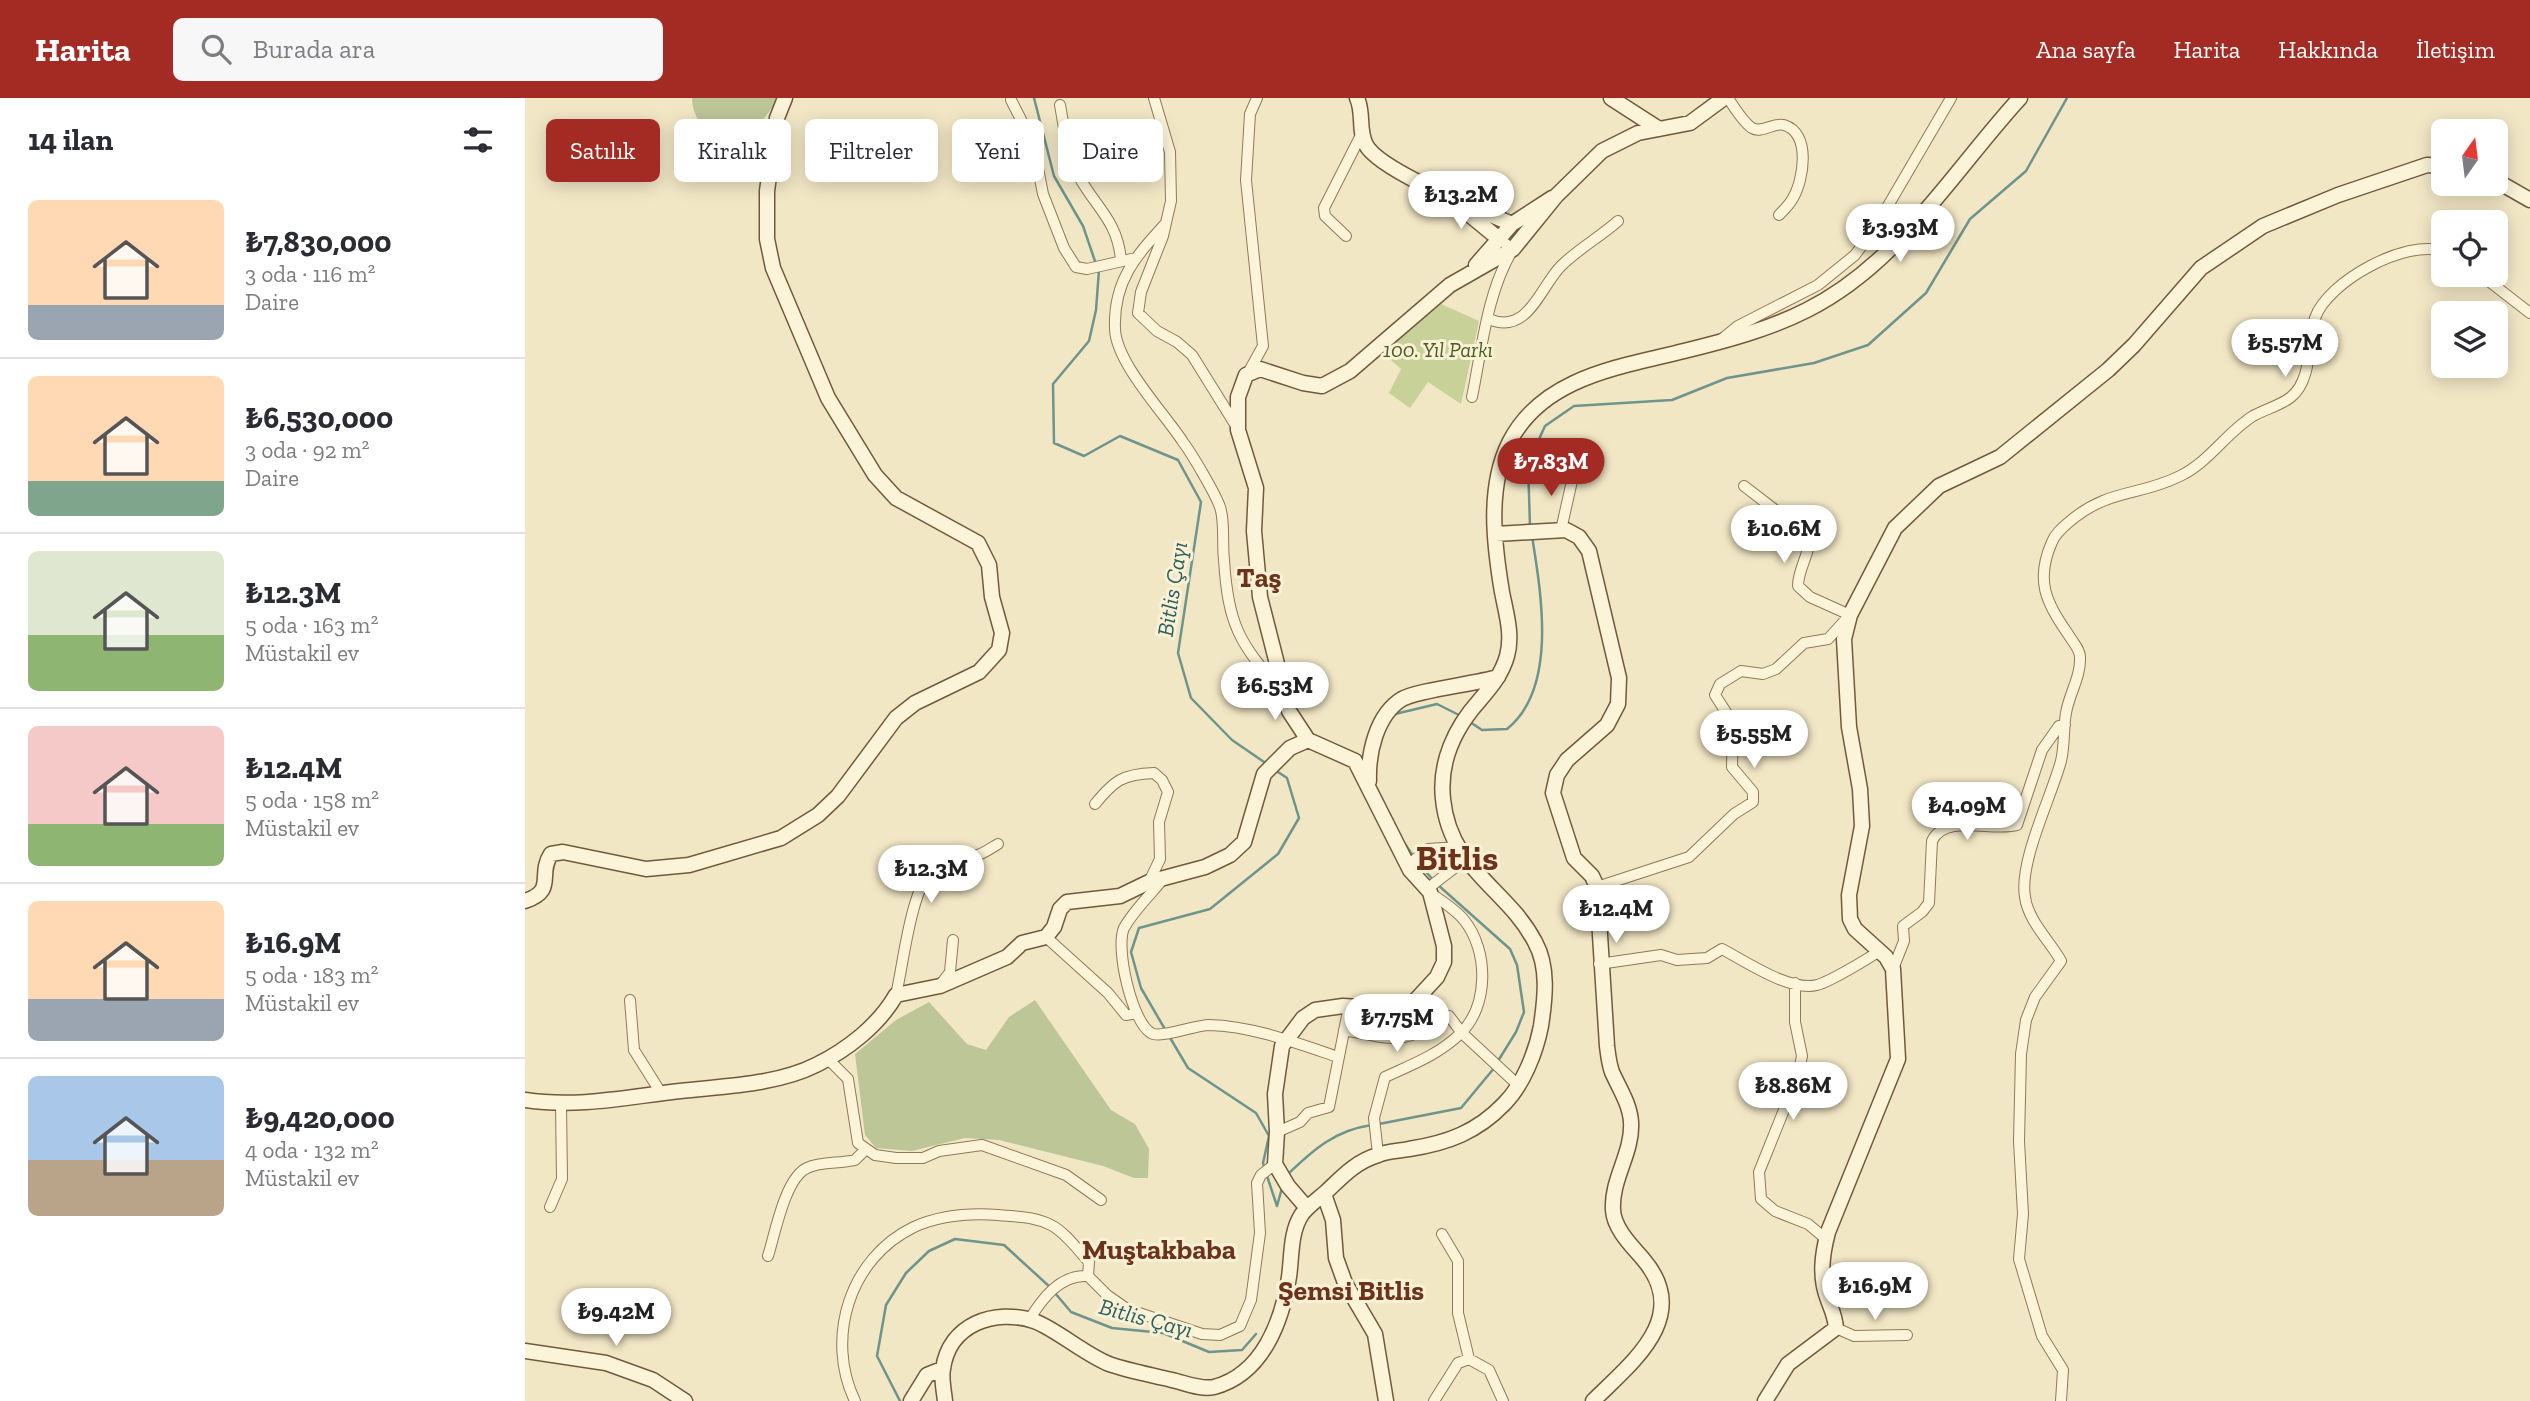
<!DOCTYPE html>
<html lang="tr">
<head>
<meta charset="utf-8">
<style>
	body { margin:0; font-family:"Zilla Slab",serif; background:#f7f7f7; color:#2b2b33; height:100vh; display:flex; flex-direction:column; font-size:26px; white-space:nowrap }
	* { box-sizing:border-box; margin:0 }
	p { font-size:23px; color:#7c7c81 }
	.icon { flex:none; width:38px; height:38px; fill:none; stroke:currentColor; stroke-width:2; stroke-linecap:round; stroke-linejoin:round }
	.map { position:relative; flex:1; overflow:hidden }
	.side { display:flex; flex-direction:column; background:#fff; width:525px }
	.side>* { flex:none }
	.guide { position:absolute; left:21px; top:21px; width:665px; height:63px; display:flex; gap:14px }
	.needle { width:46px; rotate:14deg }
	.fabs { position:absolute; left:1906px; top:21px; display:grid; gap:14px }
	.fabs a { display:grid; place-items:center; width:77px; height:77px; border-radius:10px; background:#fff; box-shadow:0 4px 18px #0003; font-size:35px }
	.price { position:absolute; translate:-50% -60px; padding:0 16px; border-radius:24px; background:#fff; color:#222; font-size:23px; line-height:46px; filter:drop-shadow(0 2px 4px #0008) }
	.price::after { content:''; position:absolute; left:50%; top:42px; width:21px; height:16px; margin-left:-10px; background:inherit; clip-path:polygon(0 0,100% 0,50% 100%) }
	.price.active { background:#a32b24; color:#fff }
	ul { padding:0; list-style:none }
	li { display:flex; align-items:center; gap:21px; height:175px; padding:0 28px }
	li+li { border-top:2px solid #e1e1e2 }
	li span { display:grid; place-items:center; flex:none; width:196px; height:140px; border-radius:10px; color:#555 }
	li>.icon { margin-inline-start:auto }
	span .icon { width:84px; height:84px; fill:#fffc; stroke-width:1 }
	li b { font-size:30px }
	h2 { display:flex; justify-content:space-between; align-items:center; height:84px; padding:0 28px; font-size:30px }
	.tag { padding:0 24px; border-radius:10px; background:#fff; box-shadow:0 4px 18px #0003; font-size:24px; line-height:63px }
	.tag.active { background:#a32b24; color:#fff }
	header { display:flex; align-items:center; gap:42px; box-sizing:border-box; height:98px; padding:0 35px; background:#a32b24; color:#fff }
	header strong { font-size:33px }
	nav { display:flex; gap:38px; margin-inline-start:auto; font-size:24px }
	.search { width:490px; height:63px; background:#f7f7f7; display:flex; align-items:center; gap:18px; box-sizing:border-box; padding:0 24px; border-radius:10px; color:#7c7c81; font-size:26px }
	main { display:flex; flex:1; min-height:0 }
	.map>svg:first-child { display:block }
	.green { fill:#c7d198 }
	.cemetery { fill:#bdc697 }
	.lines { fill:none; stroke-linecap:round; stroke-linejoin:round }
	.stream { stroke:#6d948d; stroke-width:2.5 }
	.street-casing { stroke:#8f7959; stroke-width:12 }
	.secondary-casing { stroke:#715a3c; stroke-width:17 }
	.street { stroke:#fbf4d9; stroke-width:10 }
	.secondary { stroke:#fbf4d9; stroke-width:14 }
	.labels { text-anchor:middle; stroke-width:6; stroke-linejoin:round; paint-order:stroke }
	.park-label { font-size:21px; font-style:italic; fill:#4a5c23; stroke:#f8f1d5 }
	.water-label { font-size:23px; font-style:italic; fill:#2c5f5f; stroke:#f8f1d5 }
	.district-label { font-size:28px; font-weight:bold; fill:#6e311a; stroke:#f8f1d5 }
	.town-label { font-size:35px; font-weight:bold; fill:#6e311a; stroke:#f8f1d5 }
</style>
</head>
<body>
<header>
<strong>Harita</strong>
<div class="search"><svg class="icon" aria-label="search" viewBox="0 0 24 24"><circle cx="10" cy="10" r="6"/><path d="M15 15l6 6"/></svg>Burada ara</div>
<nav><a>Ana sayfa</a><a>Harita</a><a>Hakkında</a><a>İletişim</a></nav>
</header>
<main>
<section class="side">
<h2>14 ilan<svg class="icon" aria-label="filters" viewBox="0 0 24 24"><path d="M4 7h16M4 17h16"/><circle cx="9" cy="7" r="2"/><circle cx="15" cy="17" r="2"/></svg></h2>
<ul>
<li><span style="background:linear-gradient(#ffd9b3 75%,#9aa5b1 0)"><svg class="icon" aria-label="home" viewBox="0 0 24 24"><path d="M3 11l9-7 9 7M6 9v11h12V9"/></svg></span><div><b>₺7,830,000</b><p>3 oda · 116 m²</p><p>Daire</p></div></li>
<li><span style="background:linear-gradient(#ffd9b3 75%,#7fa58c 0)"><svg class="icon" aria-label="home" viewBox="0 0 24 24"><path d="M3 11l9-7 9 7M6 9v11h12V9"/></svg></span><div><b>₺6,530,000</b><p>3 oda · 92 m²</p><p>Daire</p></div></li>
<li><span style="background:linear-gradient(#dfe7d0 60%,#8fb573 0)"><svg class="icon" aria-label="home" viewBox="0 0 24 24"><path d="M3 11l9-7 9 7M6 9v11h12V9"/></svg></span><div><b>₺12.3M</b><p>5 oda · 163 m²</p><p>Müstakil ev</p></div></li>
<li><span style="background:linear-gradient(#f6c9c9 70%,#8fb573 0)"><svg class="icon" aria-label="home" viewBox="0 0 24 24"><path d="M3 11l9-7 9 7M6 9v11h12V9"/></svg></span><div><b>₺12.4M</b><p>5 oda · 158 m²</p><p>Müstakil ev</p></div></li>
<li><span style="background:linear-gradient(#ffd9b3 70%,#9aa5b1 0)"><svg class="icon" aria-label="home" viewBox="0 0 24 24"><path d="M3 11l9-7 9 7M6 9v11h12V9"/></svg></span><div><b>₺16.9M</b><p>5 oda · 183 m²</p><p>Müstakil ev</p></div></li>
<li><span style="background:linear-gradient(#a9c7e8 60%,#b9a48a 0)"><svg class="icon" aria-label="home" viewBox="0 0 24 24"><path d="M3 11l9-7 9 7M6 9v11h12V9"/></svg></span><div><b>₺9,420,000</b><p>4 oda · 132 m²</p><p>Müstakil ev</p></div></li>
</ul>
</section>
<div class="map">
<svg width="2005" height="1303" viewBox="0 0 2005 1303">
	<rect width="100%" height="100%" fill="#f2e7c5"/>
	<path class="green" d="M 916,206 L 954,223 L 936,306 L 903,284 L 885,310 L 864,295 L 876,271 L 858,255 Z"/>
	<path class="cemetery" d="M 167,0 L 254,0 C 245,12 237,25 225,35 C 198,55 167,28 167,0 Z
		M 510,902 L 586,1012 L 610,1026 L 624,1051 L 623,1080 L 609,1080 L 578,1068 L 474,1042 L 440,1040 L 387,1053 L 351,1050 L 340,1037 L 330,956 L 371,922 L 404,904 L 442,946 L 461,952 L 484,919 Z"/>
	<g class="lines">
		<path class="stream" d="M 509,0 L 529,78 L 558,128 L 571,166
			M 574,172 L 571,212 L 564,243 L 528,286 L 529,345 L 559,358 L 595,338 L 653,362 L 676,404 L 653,555 L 666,600 L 707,642 L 742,666
			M 1005,428 L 1003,365 L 1020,328 L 1049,308 L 1147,302 L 1202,280 L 1289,265 L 1343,247 L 1401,195 L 1445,121 L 1501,73 L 1542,0
			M 870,616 L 912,606 L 936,618
			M 945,624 L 957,632 L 982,631 C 1033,590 1016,495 1007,438
			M 880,746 L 888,758
			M 892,763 L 908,782
			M 913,787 L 985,851 L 992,867 L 999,914 L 991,934 L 973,963
			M 641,933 L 616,890 L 606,854 L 614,830 L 685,811 L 753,756 L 774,720 L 762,680 L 750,672
			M 644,938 L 663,970 L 731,1015 L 744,1038 L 738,1065 L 740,1071
			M 854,1026 L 936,1010 L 970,969
			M 762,1077 C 788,1052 810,1032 847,1027
			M 742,1078 L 752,1108
			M 752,1108 L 757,1090
			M 530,1195 L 546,1214 L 587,1230 L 638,1235 L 684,1254 L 717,1252 L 731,1236
			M 375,1303 L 352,1258 L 361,1207 L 381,1175 L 404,1153 L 430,1141 L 479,1147 L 526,1190"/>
		<defs>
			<path id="street" d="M 629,0 L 645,54 L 646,103 L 638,138 L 616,194 L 613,215 L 632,233 L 652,244 L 667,257 L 713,331
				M 1203,0 C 1209,9 1218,24 1227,30 C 1237,36 1248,24 1259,27 C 1286,35 1279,81 1268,100 C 1265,106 1259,112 1254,117
				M 486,2 L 508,45 L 518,96 L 539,150 L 551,169 L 562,171 L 611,160
				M 535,7 C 539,28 541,51 550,71 C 566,106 593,120 596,163
				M 641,125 C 611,158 588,183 590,231 C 591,265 640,316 658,344 C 667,356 690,395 695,409 C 700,423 697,446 699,462 C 703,526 714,546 757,593
				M 821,138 L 800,118 L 799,110 L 837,35
				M 1956,177 L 2005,215
				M 964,221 C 1003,238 1015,189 1036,168 C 1053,151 1075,139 1093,123
				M 1197,241 L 1213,228 L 1293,187 L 1330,157 L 1350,130 L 1426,0
				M 722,277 L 738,248 L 721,82 L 725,16 L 732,0
				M 947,299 C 957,250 962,194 988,151 L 974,141
				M 1036,432 L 1049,374
				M 570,706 C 589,683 597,676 629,675 L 637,682 L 643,694 L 634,724 L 635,761 L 624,784
				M 883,767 L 903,751 L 933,749
				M 639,780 C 627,795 609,812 599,830 C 590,850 607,924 626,935 C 635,941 670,927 684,927 C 727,928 772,945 813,959
				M 1072,789 L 1164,759 L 1209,716 L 1228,704 L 1228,694 L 1207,669 L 1208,625 L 1190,597 L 1195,586 L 1216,573 L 1238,576 L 1251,571 L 1279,545 L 1303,541 L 1325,517 L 1285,499 L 1273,488 C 1273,470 1286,455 1284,438 L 1219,388
				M 902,791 L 941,761
				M 521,839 L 583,895 L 601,917 L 611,915
				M 1074,866 L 1136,857 L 1152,862 L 1182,860 L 1197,851 C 1220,863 1265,894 1292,887 C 1304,884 1343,861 1354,853
				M 1368,871 L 1379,843 L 1378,828 L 1397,814 L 1404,805 L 1407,743 C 1420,715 1468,734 1492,727 L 1517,652 L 1534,628 L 1540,627
				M 1270,885 L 1270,924 L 1277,958 L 1273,977 L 1234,1074 L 1236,1101 L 1250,1113 L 1283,1126 L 1301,1141
				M 416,886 L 425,874 L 428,842
				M 371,897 C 378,868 386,789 408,771 C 421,761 433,759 449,758 C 457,757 466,750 473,746
				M 896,899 L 916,923
				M 105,902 L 109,952 L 136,995
				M 819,932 C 870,942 879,947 924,918 L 937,935 L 993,987
				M 302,960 L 323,981 L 333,1045 L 350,1057 L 371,1060 L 398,1060 L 414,1053 L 457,1047 L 541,1077 L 576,1102
				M 752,1034 L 775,1024 L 783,1015 L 804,1009 L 824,908
				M 853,1056 L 849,1020 L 860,979 C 886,967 913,957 935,936 C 964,908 964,853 939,822 C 930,811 917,803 905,795
				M 25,1109 L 37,1081 L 36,1006
				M 917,1136 L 933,1163 L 933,1215 L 944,1261
				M 243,1158 C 250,1136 260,1080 282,1070 C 297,1063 314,1066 330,1062 L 340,1052
				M 504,1222 C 517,1201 535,1176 563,1178 L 582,1197 L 602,1211 L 677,1236 L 695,1237 L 715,1228 L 726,1202 L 735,1135 L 732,1085 L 736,1077 L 750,1066
				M 1311,1230 L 1329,1238 L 1382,1237
				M 330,1303 C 300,1241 324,1160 389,1129 C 416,1117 445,1115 473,1117 C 491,1119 509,1118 526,1127 C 540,1134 553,1152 564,1164 L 563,1178
				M 909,1303 L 933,1265 L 944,1261 L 964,1272 L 978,1303
				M 1536,1303 L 1538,1272 L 1517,1238 L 1494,1161 L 1498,1116 L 1494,1043 L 1496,956 L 1501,922 L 1510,899 L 1536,863 C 1525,843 1503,823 1500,799 C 1494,763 1526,700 1536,663 C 1540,647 1538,631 1541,615 C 1544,596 1556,579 1555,559 C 1555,551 1547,543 1543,536 C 1521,505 1510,482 1527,444 C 1530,436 1537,430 1544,424 C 1584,390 1613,399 1655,378 C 1684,364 1701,335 1728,318 C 1740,311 1755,308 1766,299 C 1788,281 1782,244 1790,220 C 1803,183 1881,141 1918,153"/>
			<path id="secondary" d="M 832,0 C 839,15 833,32 841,47 C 855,73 957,113 987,126
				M 1086,0 L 1134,31
				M 1970,82 L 2005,102
				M 935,109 L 974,141
				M 951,167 L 987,126 L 1027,100
				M 970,436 L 1041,432 L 1054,439 L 1064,453 L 1094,580 L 1093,606 L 1082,627 L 1042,662 L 1032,677 L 1028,695 L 1049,760 L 1067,778 L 1072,789 L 1082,948 C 1083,956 1084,966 1087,974 C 1094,990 1105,1006 1106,1024 C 1108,1055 1086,1081 1088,1112 C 1089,1131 1107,1148 1118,1161 C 1168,1219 1106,1265 1068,1303
				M 844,683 C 843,656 851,617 877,601 C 893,592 950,586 973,579
				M 0,803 C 32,792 12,777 26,756 L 38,754 L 121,771 L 164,767 L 256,740 L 293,717 L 313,698 L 371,620 L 390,605 L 454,574 L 474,552 L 477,535 L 467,499 L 464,467 L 453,445 L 371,400 L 350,377 L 303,300 L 248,170 L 242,141 L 242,93 L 252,20 L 260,0
				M 0,1002 C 53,1010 102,999 155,993 C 199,988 251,987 291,967 C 322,952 354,927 371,897 L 415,888 L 482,859 L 497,845 L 521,839 L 529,829 L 535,811 L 542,804 L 595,798 L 624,784 L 680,769 L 705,757 L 719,744 L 739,676 L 765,650 L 783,642
				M 799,1096 L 808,1122 L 811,1160 L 820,1185 L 850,1236 L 861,1303
				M 782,1110 L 763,1088 L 750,1066 L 752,1034 L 750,996 L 757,948 L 778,920 L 790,912 L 818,908 L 868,911 L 889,904 L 912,879 L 919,864 L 919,848 L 905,794 L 885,772 L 830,663 L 783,642 L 764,613 L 735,499 L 729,433 L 731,390 L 713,332 L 713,299 L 721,277 L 735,271 L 778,285 L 797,288 L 825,273 L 925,187 L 988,151 L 1031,98 L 1077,53 L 1113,35 L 1165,25 L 1199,0
				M 0,1253 L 81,1265 L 128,1282 L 160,1303
				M 386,1303 L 402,1277 L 417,1271
				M 420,1303 C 419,1293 416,1280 418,1271 C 424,1226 470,1210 509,1223 C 531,1231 559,1256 584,1266 C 604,1273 627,1277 647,1282 C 660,1285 676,1292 689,1289 C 738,1276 757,1223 764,1179 C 767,1158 765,1134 777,1116 C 784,1107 792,1102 801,1094 C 817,1079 830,1064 853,1057 C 862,1053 874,1053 884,1051 C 923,1045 952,1034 979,1006 C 998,987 1011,954 1016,928 C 1020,901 1024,869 1010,844 C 982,790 925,772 918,701 C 914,664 930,630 954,603 C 966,589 977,576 982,558 C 988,537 981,515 977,494 C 969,446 962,390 984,345 C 1017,279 1095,269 1159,253 C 1200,243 1245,231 1282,212 C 1374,166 1428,73 1495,0
				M 1240,1303 L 1263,1266 L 1311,1230 C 1310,1218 1307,1213 1303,1202 C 1294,1179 1297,1157 1303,1134 L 1373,961 L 1368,871 L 1361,859 L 1330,831 L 1325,821 L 1324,797 L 1337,728 L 1335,691 L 1324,629 L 1319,541 L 1325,517 L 1370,430 L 1414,388 L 1475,359 L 1583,272 L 1609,247 L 1676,170 L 1738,128 L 1813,97 L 1902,67 L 1918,68"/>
		</defs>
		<use href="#street" class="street-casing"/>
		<use href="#secondary" class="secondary-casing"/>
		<use href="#street" class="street"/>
		<use href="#secondary" class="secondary"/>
	</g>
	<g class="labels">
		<g class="park-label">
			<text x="913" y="259">100. Yıl Parkı</text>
		</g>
		<g class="water-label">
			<text transform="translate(647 491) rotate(-81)" y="8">Bitlis Çayı</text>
			<text transform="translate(621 1220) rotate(15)" y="8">Bitlis Çayı</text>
		</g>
		<g class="district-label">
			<text x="734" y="489">Taş</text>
			<text x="634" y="1161">Muştakbaba</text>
			<text x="826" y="1202">Şemsi Bitlis</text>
		</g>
		<g class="town-label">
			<text x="932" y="772">Bitlis</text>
		</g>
	</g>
</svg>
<div class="fabs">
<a><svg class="needle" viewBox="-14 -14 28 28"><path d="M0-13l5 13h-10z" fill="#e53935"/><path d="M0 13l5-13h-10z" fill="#7c7c81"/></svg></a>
<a><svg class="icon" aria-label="locate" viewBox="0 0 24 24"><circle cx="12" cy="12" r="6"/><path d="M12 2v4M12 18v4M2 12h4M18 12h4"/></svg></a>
<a><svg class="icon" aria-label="layers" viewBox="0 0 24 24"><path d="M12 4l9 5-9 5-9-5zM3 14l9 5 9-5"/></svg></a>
</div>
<b class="price" style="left:936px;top:133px">₺13.2M</b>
<b class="price" style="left:1375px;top:166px">₺3.93M</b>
<b class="price" style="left:1760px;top:281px">₺5.57M</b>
<b class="price active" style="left:1026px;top:400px">₺7.83M</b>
<b class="price" style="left:1259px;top:467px">₺10.6M</b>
<b class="price" style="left:750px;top:624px">₺6.53M</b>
<b class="price" style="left:1229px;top:672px">₺5.55M</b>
<b class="price" style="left:1442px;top:744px">₺4.09M</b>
<b class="price" style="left:406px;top:807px">₺12.3M</b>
<b class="price" style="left:1091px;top:847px">₺12.4M</b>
<b class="price" style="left:872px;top:956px">₺7.75M</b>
<b class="price" style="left:1268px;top:1024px">₺8.86M</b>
<b class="price" style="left:1350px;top:1224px">₺16.9M</b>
<b class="price" style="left:91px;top:1250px">₺9.42M</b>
<div class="guide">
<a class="tag active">Satılık</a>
<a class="tag">Kiralık</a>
<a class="tag">Filtreler</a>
<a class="tag">Yeni</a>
<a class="tag">Daire</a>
</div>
</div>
</main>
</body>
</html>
